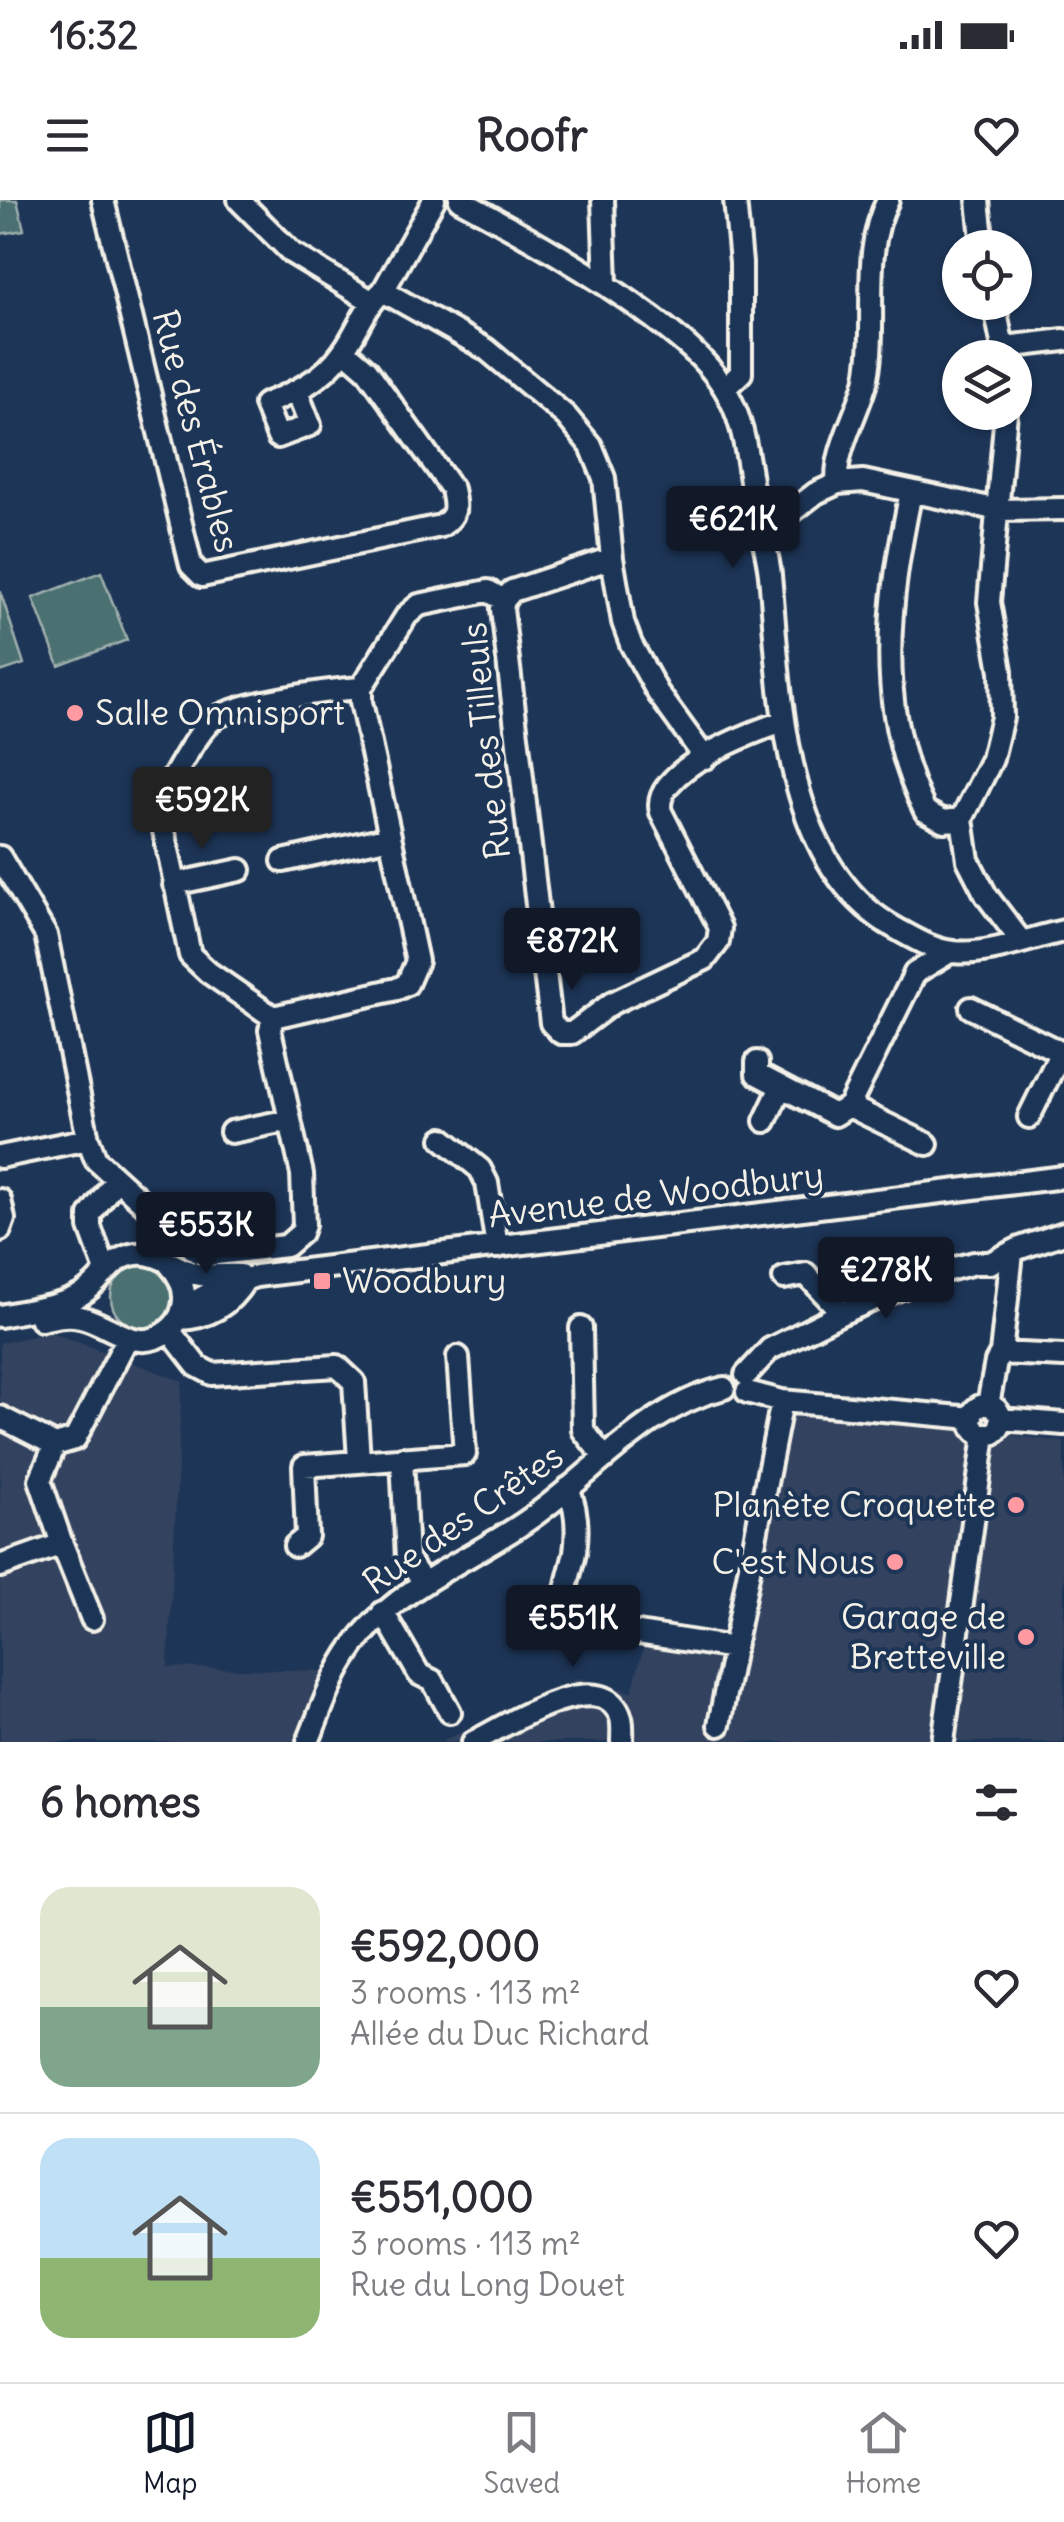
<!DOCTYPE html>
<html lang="en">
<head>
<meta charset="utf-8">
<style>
	body { margin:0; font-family:Delius,sans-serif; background:#f2f2f3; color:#2b2b33; height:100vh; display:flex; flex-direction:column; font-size:38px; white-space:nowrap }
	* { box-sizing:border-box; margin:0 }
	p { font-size:32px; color:#7c7c81 }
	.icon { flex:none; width:55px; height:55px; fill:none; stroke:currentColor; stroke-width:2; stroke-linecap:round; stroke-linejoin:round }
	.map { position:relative; height:1542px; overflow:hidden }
	.side { display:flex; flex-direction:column; background:#fff; flex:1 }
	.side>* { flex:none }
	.tools { position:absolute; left:942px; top:30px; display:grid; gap:20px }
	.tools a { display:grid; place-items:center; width:90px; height:90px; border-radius:50%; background:#fff; box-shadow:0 2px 8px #0004; font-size:50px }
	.price { position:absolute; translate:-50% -85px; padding:0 22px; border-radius:10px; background:#111827; color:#fff; font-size:32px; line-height:65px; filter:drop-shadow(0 2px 5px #0008) }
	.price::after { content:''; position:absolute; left:50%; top:60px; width:30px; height:22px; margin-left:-15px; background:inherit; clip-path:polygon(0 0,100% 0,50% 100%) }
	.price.selected { background:#222; color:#fff }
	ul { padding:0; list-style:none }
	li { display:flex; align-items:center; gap:30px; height:250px; padding:0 40px }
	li+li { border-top:2px solid #e1e1e2 }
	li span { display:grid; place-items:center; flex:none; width:280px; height:200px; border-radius:30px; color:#555 }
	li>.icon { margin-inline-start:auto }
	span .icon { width:120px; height:120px; fill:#fffc; stroke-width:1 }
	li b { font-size:42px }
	h2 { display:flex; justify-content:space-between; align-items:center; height:120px; padding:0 40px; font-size:42px }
	.status { display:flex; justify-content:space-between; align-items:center; height:70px; padding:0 50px; background:#fff; direction:ltr }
	.status svg { height:28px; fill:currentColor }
	header { display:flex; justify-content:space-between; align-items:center; height:130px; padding:0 40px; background:#fff; font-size:45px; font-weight:800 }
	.tab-bar { display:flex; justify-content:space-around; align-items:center; height:140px; border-top:2px solid #e1e1e2; background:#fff; font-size:28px; color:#7c7c81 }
	.tab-bar a { display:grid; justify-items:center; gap:5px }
	.tab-bar .selected { color:#111827 }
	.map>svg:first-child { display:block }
	.built { fill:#32435e }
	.green { fill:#4b7072; stroke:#a0b0ad; stroke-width:2.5 }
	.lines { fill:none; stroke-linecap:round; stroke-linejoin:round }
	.minor-casing { stroke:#f4f1e8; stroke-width:28 }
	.minor { stroke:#1d3557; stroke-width:20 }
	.poi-dot { fill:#ff9aa2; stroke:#1d3557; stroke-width:4 }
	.labels { text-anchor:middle; stroke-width:8; stroke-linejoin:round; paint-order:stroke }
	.street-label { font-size:35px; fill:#f4f1e8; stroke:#1d3557 }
	.poi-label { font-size:35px; fill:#f4f1e8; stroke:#1d3557; text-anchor:end }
</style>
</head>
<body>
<div class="status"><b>16:32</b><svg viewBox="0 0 49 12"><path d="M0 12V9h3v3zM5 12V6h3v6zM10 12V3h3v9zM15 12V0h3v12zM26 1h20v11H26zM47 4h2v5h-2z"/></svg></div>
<header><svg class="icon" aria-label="menu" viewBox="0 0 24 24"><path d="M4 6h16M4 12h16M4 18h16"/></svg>Roofr<svg class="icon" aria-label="heart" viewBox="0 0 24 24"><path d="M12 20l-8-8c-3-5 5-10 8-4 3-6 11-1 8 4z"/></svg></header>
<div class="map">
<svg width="1064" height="1542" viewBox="0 0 1064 1542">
	<rect width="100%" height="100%" fill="#1d3557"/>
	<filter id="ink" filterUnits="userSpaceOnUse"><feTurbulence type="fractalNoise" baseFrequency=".01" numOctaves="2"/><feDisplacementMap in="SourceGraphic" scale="20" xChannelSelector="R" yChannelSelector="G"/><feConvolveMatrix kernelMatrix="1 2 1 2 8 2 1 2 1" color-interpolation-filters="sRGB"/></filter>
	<g filter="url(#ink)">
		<path class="built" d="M 51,1132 L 182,1181 L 168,1467 L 326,1471 L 296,1542 L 0,1542 L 0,1143 Z
			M 793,1212 L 864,1216 L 1064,1242 L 1064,1542 L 440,1542 L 579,1478 L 632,1492 L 645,1441 L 745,1458 Z"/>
		<path class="green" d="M 0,0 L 17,0 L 24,30 L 0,34 Z
			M 101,372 L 127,440 L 59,466 L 33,398 Z
			M 0,391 L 24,464 L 0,472 Z
			M111 1097a31 31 0 1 1 62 0a31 31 0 1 1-62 0Z"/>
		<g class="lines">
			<defs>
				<path id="minor" d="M 103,0 L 191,365 L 202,376 L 441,326 C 457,316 456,308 452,289 L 367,170 L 344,150
					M 239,0 L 292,53 L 371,101
					M 460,0 C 527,36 591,72 653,118 C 679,138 705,158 723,186 C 744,218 747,257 753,294 C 758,321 767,348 770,375 C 781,490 780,666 897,729 C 915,739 933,750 953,752 C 989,756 1029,738 1064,731
					M 603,0 L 606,83
					M 978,0 L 983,48
					M 383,91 L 486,149 L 566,216 L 591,246 L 604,278 L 612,358 L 623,422 L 631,444 L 658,493 L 705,558
					M 994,102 L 1005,158
					M 1005,147 L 1064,140
					M 725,188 L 741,173 L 741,63 L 735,0
					M 297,192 L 310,225 L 278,237 L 265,204 C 296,192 324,179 343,151 C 358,131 364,107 383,91 L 434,0
					M 1006,212 L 989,402 L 1001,471 L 1002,517 L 992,559 L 962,619 L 968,660 L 986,695 L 1021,741
					M 838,283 C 832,255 861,207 867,178 C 878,119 860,54 888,0
					M 911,292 C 888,402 874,507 925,611 L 944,621 L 962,619
					M 749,332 L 776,324 L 816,293 L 838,283 L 863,281 L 999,310 L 1064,309
					M 612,358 L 512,391 L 504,400 L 502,409 L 551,823 L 561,833 L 572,833 L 612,803 L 705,759 L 718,742 L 720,728 L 661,612 C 649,572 752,531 784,522
					M 0,657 L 46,735 L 88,939 L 96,960 L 197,1052 L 208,1055 L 286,1046 L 301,1033 L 304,1025 L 302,974 L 270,830 L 273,817 L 397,789 L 407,784 L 417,761 L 361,502 L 361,488 L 407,415 L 419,405 L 488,391 L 504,400
					M 283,661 L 390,637
					M 174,684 L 240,670
					M 971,808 L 1064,854
					M 273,817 L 208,772 L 190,755 L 159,607 L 163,594 C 177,573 193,539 210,522 C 230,503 331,490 361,488
					M 757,862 L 757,874 L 835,915 L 849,906 L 915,773 L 950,752
					M 849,906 L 927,944
					M 1029,917 L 1061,852
					M 765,921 L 781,887
					M 231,932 L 290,920
					M 443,939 L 480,969 L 487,983 L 497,1047
					M 0,957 L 88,939
					M 0,1000 L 4,1019 L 0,1030
					M 106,1071 L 90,1027 L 90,1015 L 116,980
					M 784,1078 L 806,1074 L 842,1113
					M 183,1108 L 219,1088 L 256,1076 L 1064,977
					M 0,1116 C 27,1110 58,1108 82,1094 C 103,1082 110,1057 136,1054 C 160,1051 178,1072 201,1075 C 214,1076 227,1074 240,1075
					M 179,1119 C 208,1118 230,1105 245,1080
					M 41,1120 C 54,1117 67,1114 80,1117 C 110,1123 136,1155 166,1132 C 175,1126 181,1117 183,1107 C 187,1090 180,1076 169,1064
					M 581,1128 L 583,1230 L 604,1257
					M 169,1130 L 197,1166 L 212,1174 L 337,1166 L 354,1182 L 359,1260
					M 1001,1153 L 1064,1156
					M 746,1175 L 770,1149 L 842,1113 L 937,1073 L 974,1063 L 990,1063 L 1020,1048 L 1064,1033
					M 747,1192 L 782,1201 L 972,1218
					M 988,1205 L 996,1162 L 1001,1153 L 1012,1053
					M971 1220a15 15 0 1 1 30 0a15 15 0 1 1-30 0Z
					M 0,1217 L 55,1245
					M 1001,1219 L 1064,1224
					M 402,1258 L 407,1359 L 424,1383
					M 568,1288 C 577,1308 578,1331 575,1352 C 571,1376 552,1410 580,1428 C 585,1431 596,1432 603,1434
					M 62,1344 L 92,1419
					M 295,1346 L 307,1336 L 304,1266 L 465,1254 L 458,1157
					M 0,1366 L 62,1344 L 40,1280 L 55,1245 L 75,1239 L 127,1139
					M 383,1412 L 419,1474 L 433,1481 L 450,1512
					M 638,1433 L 734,1448
					M 719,1525 L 782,1201
					M 308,1542 C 323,1505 336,1465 363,1434 C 406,1384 471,1359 525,1322 C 592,1277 643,1208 724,1188
					M 473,1542 C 504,1527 604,1461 621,1518 C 623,1525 622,1535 622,1542
					M 943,1542 L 985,1234"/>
			</defs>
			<use href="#minor" class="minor-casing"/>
			<use href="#minor" class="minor"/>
		</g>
	</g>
	<g class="poi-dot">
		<circle cx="75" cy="513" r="10"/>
		<rect x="312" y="1071" width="20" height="20" rx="5"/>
		<circle cx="1016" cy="1305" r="10"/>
		<circle cx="895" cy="1362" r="10"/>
		<circle cx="1026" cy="1437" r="10"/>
	</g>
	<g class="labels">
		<g class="street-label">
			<text transform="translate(196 231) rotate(75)" y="12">Rue des Érables</text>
			<text transform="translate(486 541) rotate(-96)" y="12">Rue des Tilleuls</text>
			<text transform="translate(656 995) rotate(-7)" y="12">Avenue de Woodbury</text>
			<text transform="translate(463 1319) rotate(-35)" y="12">Rue des Crêtes</text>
		</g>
		<g class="poi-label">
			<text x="95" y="525" text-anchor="start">Salle Omnisport</text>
			<text x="342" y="1093" text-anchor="start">Woodbury</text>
			<text x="996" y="1317">Planète Croquette</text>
			<text x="875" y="1374">C'est Nous</text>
			<text x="1006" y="1429">Garage de<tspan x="1006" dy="40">Bretteville</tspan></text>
		</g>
	</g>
</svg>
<div class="tools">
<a><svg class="icon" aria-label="locate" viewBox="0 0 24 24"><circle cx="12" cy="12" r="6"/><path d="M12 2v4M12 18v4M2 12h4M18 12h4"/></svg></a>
<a><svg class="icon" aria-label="layers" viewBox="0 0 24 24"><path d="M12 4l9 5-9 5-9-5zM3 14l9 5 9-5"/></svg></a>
</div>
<b class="price" style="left:733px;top:371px">€621K</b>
<b class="price selected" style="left:202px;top:652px">€592K</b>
<b class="price" style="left:572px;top:793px">€872K</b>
<b class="price" style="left:206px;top:1077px">€553K</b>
<b class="price" style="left:886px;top:1122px">€278K</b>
<b class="price" style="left:573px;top:1470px">€551K</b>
</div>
<section class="side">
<h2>6 homes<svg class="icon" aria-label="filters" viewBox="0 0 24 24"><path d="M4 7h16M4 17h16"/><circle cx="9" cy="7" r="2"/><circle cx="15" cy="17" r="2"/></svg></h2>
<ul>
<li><span style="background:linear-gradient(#dfe7d0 60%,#7fa58c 0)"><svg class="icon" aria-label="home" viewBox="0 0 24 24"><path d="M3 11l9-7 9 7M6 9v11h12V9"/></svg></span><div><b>€592,000</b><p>3 rooms · 113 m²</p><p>Allée du Duc Richard</p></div><svg class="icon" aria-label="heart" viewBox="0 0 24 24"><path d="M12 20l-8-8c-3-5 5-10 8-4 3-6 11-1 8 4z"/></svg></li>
<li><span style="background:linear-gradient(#bfe0f5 60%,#8fb573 0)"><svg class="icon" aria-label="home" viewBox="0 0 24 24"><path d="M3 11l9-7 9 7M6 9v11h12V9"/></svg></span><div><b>€551,000</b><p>3 rooms · 113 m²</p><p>Rue du Long Douet</p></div><svg class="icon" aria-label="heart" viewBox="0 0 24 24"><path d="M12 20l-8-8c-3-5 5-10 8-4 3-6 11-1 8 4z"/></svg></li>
</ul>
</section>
<nav class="tab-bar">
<a class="selected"><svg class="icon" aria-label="map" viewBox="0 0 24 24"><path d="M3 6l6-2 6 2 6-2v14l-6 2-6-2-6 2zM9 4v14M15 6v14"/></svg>Map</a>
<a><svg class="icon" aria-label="saved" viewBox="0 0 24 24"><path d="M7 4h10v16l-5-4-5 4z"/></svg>Saved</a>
<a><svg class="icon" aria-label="home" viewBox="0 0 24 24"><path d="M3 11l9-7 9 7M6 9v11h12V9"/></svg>Home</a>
</nav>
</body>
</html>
